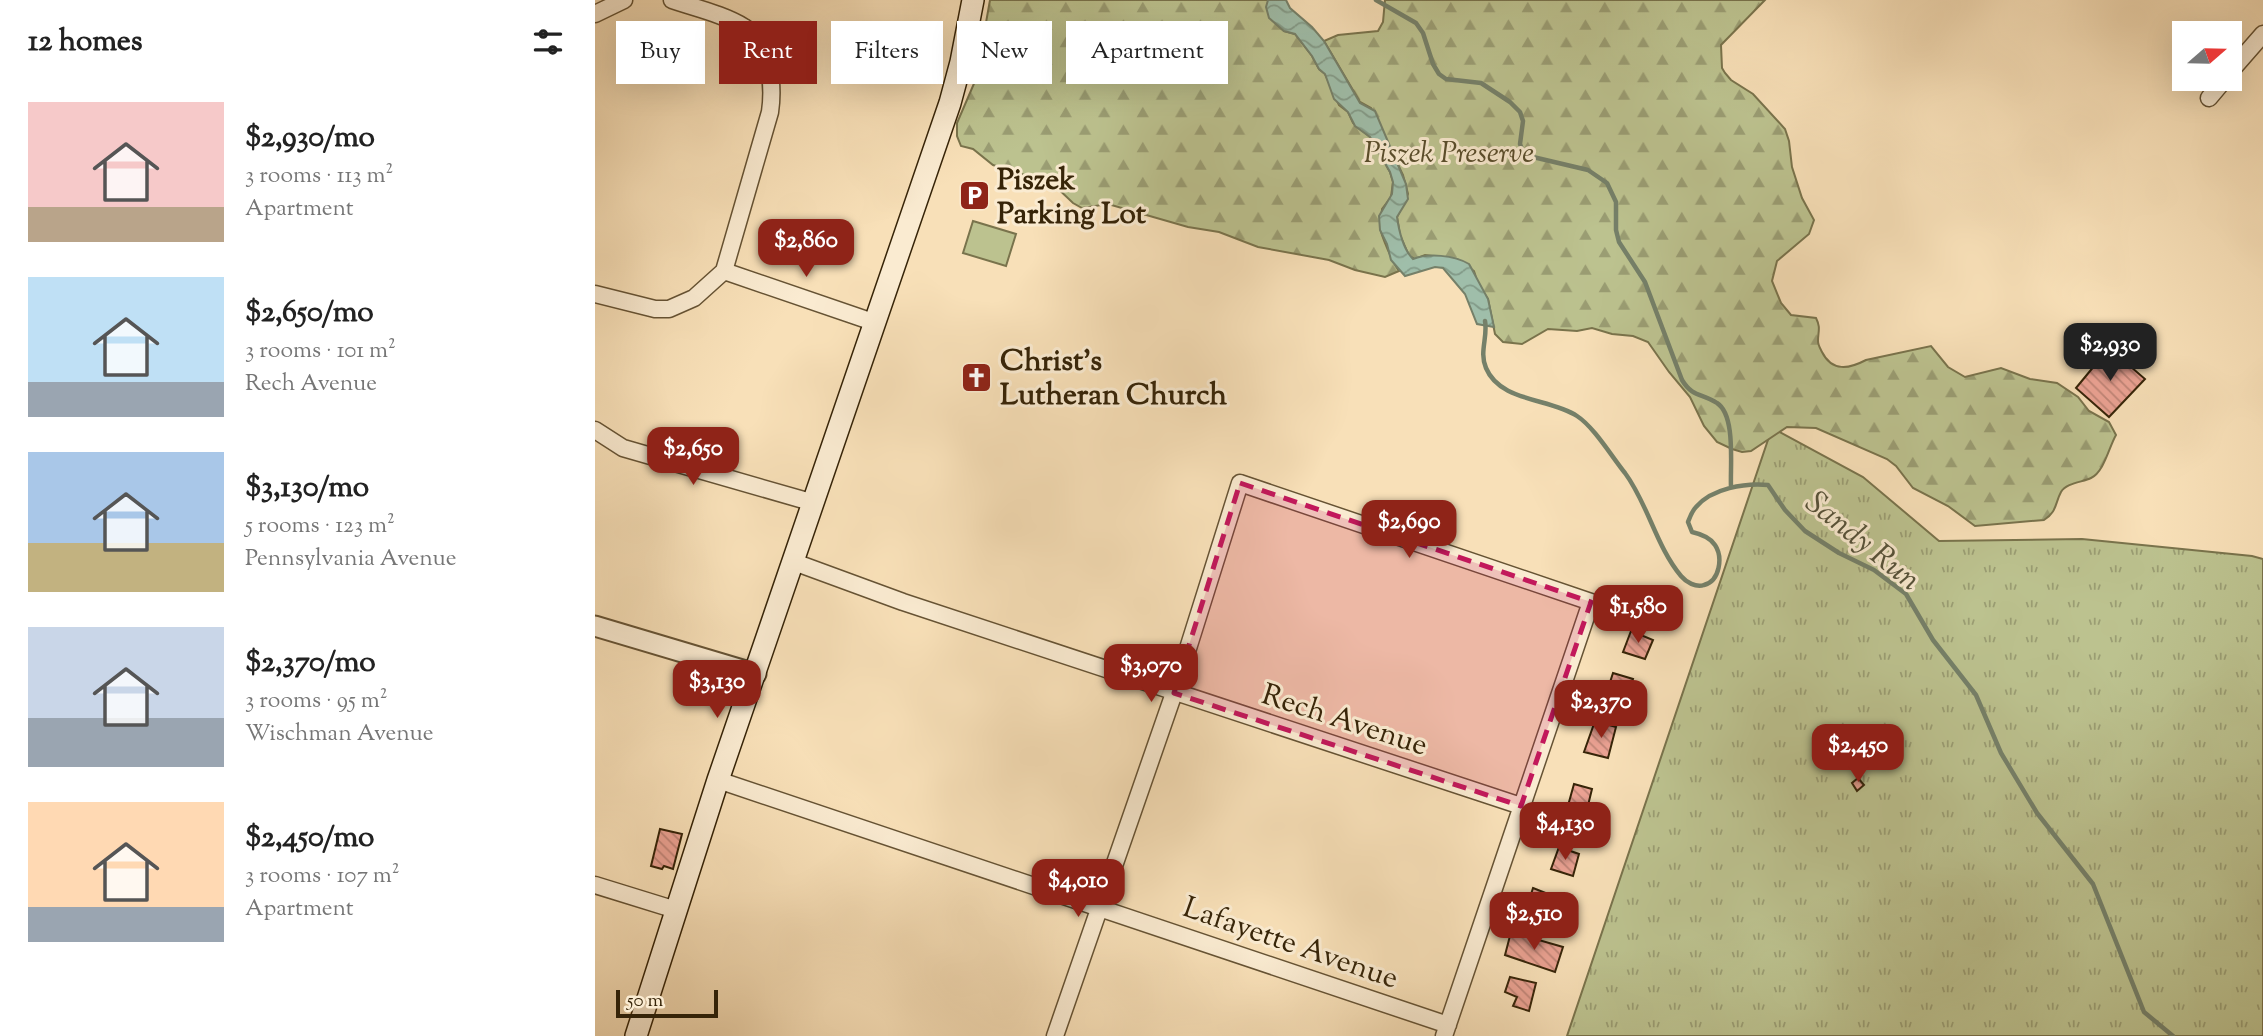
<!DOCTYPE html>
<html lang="en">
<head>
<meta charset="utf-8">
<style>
	body { margin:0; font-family:"Sorts Mill Goudy",serif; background:#f2f2f2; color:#222; height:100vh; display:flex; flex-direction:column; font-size:26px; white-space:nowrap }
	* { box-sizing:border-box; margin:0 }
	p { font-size:23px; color:#767676 }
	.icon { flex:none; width:38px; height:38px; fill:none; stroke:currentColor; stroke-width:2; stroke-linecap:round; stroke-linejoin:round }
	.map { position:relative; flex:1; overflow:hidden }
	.sheet { display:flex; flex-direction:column; background:#fff; width:595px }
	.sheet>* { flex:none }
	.guide { position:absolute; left:21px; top:21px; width:665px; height:63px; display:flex; gap:14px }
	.needle { width:46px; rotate:70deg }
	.tools { position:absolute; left:1577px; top:21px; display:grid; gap:14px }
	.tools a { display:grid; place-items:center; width:70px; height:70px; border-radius:0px; background:#fff; box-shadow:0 7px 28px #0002; font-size:35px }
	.scale { position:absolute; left:21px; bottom:18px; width:102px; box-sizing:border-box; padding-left:7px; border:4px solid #362408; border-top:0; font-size:19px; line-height:24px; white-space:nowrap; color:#362408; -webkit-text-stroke:5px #faebd1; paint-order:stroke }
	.price { position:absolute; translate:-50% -60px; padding:0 16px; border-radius:14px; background:#8f2418; color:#fff; font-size:23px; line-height:46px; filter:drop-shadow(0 2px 4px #0008) }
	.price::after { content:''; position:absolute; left:50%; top:42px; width:21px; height:16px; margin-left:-10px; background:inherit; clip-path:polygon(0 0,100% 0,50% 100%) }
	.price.current { background:#222; color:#fff }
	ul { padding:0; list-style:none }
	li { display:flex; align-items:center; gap:21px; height:175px; padding:0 28px }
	li span { display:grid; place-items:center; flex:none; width:196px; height:140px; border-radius:0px; color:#555 }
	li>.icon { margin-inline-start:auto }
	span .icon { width:84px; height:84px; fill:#fffc; stroke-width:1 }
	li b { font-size:30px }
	h2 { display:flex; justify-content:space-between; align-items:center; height:84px; padding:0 28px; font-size:30px }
	.pill { padding:0 24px; border-radius:0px; background:#fff; box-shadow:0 7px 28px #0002; font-size:24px; line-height:63px }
	.pill.current { background:#8f2418; color:#fff }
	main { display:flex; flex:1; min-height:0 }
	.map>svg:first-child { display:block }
	.grass { fill:url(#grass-tufts); stroke:#79734c; stroke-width:2 }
	.forest { fill:url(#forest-firs); stroke:#79734c; stroke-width:2 }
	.garden { fill:#bcc28f; stroke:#79734c; stroke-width:2 }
	.water { fill:url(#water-waves); stroke:#758069; stroke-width:2 }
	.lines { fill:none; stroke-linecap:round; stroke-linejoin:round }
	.stream { stroke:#758069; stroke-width:4.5 }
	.building { fill:url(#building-back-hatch); stroke:#362408; stroke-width:2 }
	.minor-casing { stroke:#665334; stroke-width:19 }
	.tertiary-casing { stroke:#665334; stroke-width:23 }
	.secondary-casing { stroke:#362408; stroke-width:24 }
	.minor { stroke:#faebd1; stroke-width:16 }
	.tertiary { stroke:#faebd1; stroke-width:19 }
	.secondary { stroke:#faebd1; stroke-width:21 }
	.marked { fill:#c2185b; fill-opacity:0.2; stroke:#c2185b; stroke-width:5; stroke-dasharray:14 9; stroke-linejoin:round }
	.labels { text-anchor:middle; stroke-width:6; stroke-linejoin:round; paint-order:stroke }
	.park-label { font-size:30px; font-style:italic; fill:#584c2a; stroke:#faebd1 }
	.poi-label { font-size:30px; font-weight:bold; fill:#362408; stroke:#faebd1; text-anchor:start }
	.street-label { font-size:30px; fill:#362408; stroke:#faebd1 }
	.water-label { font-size:32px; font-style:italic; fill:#565239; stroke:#faebd1 }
</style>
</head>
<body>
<main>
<section class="sheet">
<h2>12 homes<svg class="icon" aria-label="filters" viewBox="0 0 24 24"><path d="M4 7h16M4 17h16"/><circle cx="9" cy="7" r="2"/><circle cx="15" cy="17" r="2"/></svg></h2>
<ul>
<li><span style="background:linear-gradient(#f6c9c9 75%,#b9a48a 0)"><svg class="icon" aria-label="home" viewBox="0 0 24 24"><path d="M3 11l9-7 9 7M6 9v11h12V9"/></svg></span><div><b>$2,930/mo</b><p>3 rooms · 113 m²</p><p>Apartment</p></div></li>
<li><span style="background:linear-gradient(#bfe0f5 75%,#9aa5b1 0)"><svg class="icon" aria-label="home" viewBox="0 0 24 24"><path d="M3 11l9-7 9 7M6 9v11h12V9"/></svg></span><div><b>$2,650/mo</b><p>3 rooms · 101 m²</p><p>Rech Avenue</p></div></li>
<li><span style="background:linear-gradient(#a9c7e8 65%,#c2b280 0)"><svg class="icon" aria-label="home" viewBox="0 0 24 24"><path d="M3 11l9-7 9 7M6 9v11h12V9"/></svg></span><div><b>$3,130/mo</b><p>5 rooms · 123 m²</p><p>Pennsylvania Avenue</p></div></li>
<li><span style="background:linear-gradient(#c9d6e8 65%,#9aa5b1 0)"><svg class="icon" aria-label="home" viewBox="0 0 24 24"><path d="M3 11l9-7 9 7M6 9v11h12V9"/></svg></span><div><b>$2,370/mo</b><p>3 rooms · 95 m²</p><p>Wischman Avenue</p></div></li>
<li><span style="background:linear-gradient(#ffd9b3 75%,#9aa5b1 0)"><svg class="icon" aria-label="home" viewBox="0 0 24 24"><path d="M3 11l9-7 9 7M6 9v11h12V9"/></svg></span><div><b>$2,450/mo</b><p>3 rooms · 107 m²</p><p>Apartment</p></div></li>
</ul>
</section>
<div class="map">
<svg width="1668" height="1036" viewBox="0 0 1668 1036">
	<defs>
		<pattern id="grass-tufts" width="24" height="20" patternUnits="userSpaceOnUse" patternTransform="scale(1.75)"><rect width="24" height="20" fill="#bcc28f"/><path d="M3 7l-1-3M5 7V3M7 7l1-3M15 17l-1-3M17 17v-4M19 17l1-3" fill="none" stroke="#9a9d73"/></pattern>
		<pattern id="forest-firs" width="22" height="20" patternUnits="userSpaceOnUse" patternTransform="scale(1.75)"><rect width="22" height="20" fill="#bcc28f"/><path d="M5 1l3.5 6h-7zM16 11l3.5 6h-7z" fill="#9a9d73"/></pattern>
		<pattern id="water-waves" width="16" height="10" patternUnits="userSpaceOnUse" patternTransform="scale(1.75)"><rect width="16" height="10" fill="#9fbeaa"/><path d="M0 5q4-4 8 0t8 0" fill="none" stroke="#829a88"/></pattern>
		<pattern id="building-back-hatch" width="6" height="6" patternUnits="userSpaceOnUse" patternTransform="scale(1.75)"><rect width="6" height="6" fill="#eba293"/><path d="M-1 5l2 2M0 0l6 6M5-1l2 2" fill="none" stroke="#bf8476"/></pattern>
	</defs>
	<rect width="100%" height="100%" fill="#f8e0b8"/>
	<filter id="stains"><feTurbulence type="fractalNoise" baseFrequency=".00286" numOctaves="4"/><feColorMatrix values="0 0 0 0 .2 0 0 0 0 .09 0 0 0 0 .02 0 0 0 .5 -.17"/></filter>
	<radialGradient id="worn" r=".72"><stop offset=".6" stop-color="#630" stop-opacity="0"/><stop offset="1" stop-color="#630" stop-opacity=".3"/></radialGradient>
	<path class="grass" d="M 1177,428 L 1268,477 L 1344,541 L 1487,539 L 1657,556 L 1668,559 L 1668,1036 L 972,1036 Z"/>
	<path class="forest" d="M 395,0 L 673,0 L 677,20 L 689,31 L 700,34 L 717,56 L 724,69 L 730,74 L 744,105 L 753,112 L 758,123 L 775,137 L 782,149 L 795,172 L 798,182 L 796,197 L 787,209 C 787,215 785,221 785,227 C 786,236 798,263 804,271 L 790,277 L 760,270 L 734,260 L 663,247 L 624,232 L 593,227 L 513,204 L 487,208 L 478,203 L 458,184 L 398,165 L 378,149 L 366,146 L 362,136 L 362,123 L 381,79 Z
		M 790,0 L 1170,0 L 1126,45 L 1127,68 L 1130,73 L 1136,80 L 1158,94 L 1190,129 L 1194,141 L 1197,167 L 1207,198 L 1219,220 L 1214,234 L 1182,261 L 1177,281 L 1186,303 L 1196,315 L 1221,318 C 1226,328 1223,331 1223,341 C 1223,345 1225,348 1227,352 C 1237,372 1254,369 1271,360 L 1336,346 L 1353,367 L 1370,377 L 1406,368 L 1435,379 L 1462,383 L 1483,397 L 1494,411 L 1514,422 L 1521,435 C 1514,447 1509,472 1496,478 C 1488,482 1471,483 1466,492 C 1460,503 1462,512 1449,520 L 1380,526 L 1353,506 L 1318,488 L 1301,466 L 1292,459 L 1221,428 L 1192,427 L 1156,451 L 1147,452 L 1137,449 L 1122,442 L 1109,426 L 1095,397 L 1074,372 L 1053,342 L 1038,336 L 1017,334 L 997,328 L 982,331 L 953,329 L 927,344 L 908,342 L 900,334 L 893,299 L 883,284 L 879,271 L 862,259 L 830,255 L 820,259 L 814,256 L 805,235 L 802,217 L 813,194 L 808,175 L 776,108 L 765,102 L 729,41 L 743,35 L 783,31 L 788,22 Z"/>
	<path class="garden" d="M 378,221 L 421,234 L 411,266 L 368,253 Z"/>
	<path class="water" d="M 673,0 L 691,0 L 695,8 L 717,27 L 729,41 L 765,103 L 780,111 L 811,184 L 813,199 L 802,217 C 804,231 808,249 818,259 C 833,253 859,255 874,264 L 893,299 L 899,327 L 882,324 L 870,294 L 848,268 L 840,267 L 810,276 L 796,260 L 792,244 L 785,230 L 784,216 L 797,194 L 798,182 L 795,172 L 775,137 L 760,126 L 753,112 L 739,99 L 730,74 L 724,69 L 717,56 L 700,34 L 689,31 L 674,18 L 671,7 Z"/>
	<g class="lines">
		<path class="stream" d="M 781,0 L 821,23 L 828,33 L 838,64 L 844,74 L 851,79 L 886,83 L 915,102 L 925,112 L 928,121 L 925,144 L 928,152 L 938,157 L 993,170 L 1012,183 L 1021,202 L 1021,230 L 1024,242 L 1050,282 L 1087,380 C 1098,398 1107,393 1122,403 C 1141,415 1135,466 1136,487
			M 890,321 C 893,337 884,352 891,368 C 905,402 955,398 982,416 C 999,427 1017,457 1030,473 C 1053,504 1061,546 1086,576 C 1091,582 1101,588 1109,585 C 1125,581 1128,557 1120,545 C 1115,537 1106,534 1097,532 L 1093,522 C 1095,517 1097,511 1101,507 C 1117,488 1150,483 1173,485 L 1190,510 L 1210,531 L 1244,553 L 1279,570 L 1311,594 L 1338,640 L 1381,695 L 1406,753 L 1442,813 L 1498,884 L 1549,1012 L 1578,1036"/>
	</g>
	<path class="building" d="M 1514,348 L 1550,379 L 1514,417 L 1481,388 Z
		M 1036,631 L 1058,640 L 1050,659 L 1028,652 Z
		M 1018,673 L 1038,679 L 1028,710 L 1008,704 Z
		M 1000,721 L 1021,727 L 1013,758 L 989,752 Z
		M 1263,778 L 1269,785 L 1262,791 L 1257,783 Z
		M 979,784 L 997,789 L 988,826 L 969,820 Z
		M 65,829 L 87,834 L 78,869 L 69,866 L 67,869 L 56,866 Z
		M 964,847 L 984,854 L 978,876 L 956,869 Z
		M 938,888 L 956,895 L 952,913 L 932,907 Z
		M 916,932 L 968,947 L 960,972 L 910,955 Z
		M 915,977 L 941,983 L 934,1011 L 918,1006 L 922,997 L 910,992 Z"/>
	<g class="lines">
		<defs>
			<path id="minor" d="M 0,14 L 29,0
				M 1634,73 L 1668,34
				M 1614,98 L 1630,79
				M 129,271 L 281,323
				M 0,294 L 60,309 L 74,309 L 99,298 L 129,271 L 175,112 C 179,84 175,44 149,27 C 128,14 100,8 77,0
				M 0,430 L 28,448 L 219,503
				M 199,562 L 308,602 L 926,806
				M 123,780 L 853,1025
				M 0,885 L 81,910
				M 460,1036 L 579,693 L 645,483 L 996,602 L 849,1036"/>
			<path id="tertiary" d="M 0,626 L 161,674"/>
			<path id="secondary" d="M 41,1036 L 123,780 L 355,103 L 366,62 L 378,0"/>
		</defs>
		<use href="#minor" class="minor-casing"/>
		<use href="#tertiary" class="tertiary-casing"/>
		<use href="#secondary" class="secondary-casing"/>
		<use href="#minor" class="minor"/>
		<use href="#tertiary" class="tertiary"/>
		<use href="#secondary" class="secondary"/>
	</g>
	<path class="marked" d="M 645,483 L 996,602 L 926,806 L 579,693 Z"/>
	<defs>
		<symbol id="parking-square" viewBox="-11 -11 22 22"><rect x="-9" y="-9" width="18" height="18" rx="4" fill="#8f2418" stroke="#faebd1"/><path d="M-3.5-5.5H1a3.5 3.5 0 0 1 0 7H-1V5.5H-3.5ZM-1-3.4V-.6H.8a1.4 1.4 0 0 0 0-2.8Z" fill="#fff"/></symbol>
		<symbol id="church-square" viewBox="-11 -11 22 22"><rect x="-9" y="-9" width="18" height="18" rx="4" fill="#8f2418" stroke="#faebd1"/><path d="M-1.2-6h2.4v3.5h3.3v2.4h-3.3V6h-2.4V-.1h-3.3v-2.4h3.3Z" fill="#fff"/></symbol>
	</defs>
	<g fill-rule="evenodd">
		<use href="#parking-square" x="362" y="178" width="35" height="35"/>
		<use href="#church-square" x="364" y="360" width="35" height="35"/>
	</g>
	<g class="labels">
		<g class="park-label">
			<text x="854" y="162">Piszek Preserve</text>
		</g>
		<g class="poi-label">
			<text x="402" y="189">Piszek<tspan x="402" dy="34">Parking Lot</tspan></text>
			<text x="405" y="370">Christ's<tspan x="405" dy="34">Lutheran Church</tspan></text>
		</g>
		<g class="street-label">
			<text transform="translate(750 719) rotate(18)" y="10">Rech Avenue</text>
			<text transform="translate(696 942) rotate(19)" y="10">Lafayette Avenue</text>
		</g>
		<g class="water-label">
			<text transform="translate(1269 540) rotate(39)" y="11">Sandy Run</text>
		</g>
	</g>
	<rect width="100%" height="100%" filter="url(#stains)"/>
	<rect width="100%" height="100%" fill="url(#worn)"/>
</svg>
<div class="tools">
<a><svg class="needle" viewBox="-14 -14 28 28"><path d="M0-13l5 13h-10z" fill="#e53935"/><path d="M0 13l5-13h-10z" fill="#767676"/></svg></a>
</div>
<div class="scale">50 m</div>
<b class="price" style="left:211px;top:279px">$2,860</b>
<b class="price current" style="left:1515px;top:383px">$2,930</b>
<b class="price" style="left:98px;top:487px">$2,650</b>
<b class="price" style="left:814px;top:560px">$2,690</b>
<b class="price" style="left:1043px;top:645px">$1,580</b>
<b class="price" style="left:556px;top:704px">$3,070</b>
<b class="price" style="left:122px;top:720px">$3,130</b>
<b class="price" style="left:1006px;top:740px">$2,370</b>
<b class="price" style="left:1263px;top:784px">$2,450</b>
<b class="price" style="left:970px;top:862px">$4,130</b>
<b class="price" style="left:483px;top:919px">$4,010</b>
<b class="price" style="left:939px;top:952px">$2,510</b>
<div class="guide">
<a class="pill">Buy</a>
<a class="pill current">Rent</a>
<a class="pill">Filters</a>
<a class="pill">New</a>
<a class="pill">Apartment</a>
</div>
</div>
</main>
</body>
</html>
